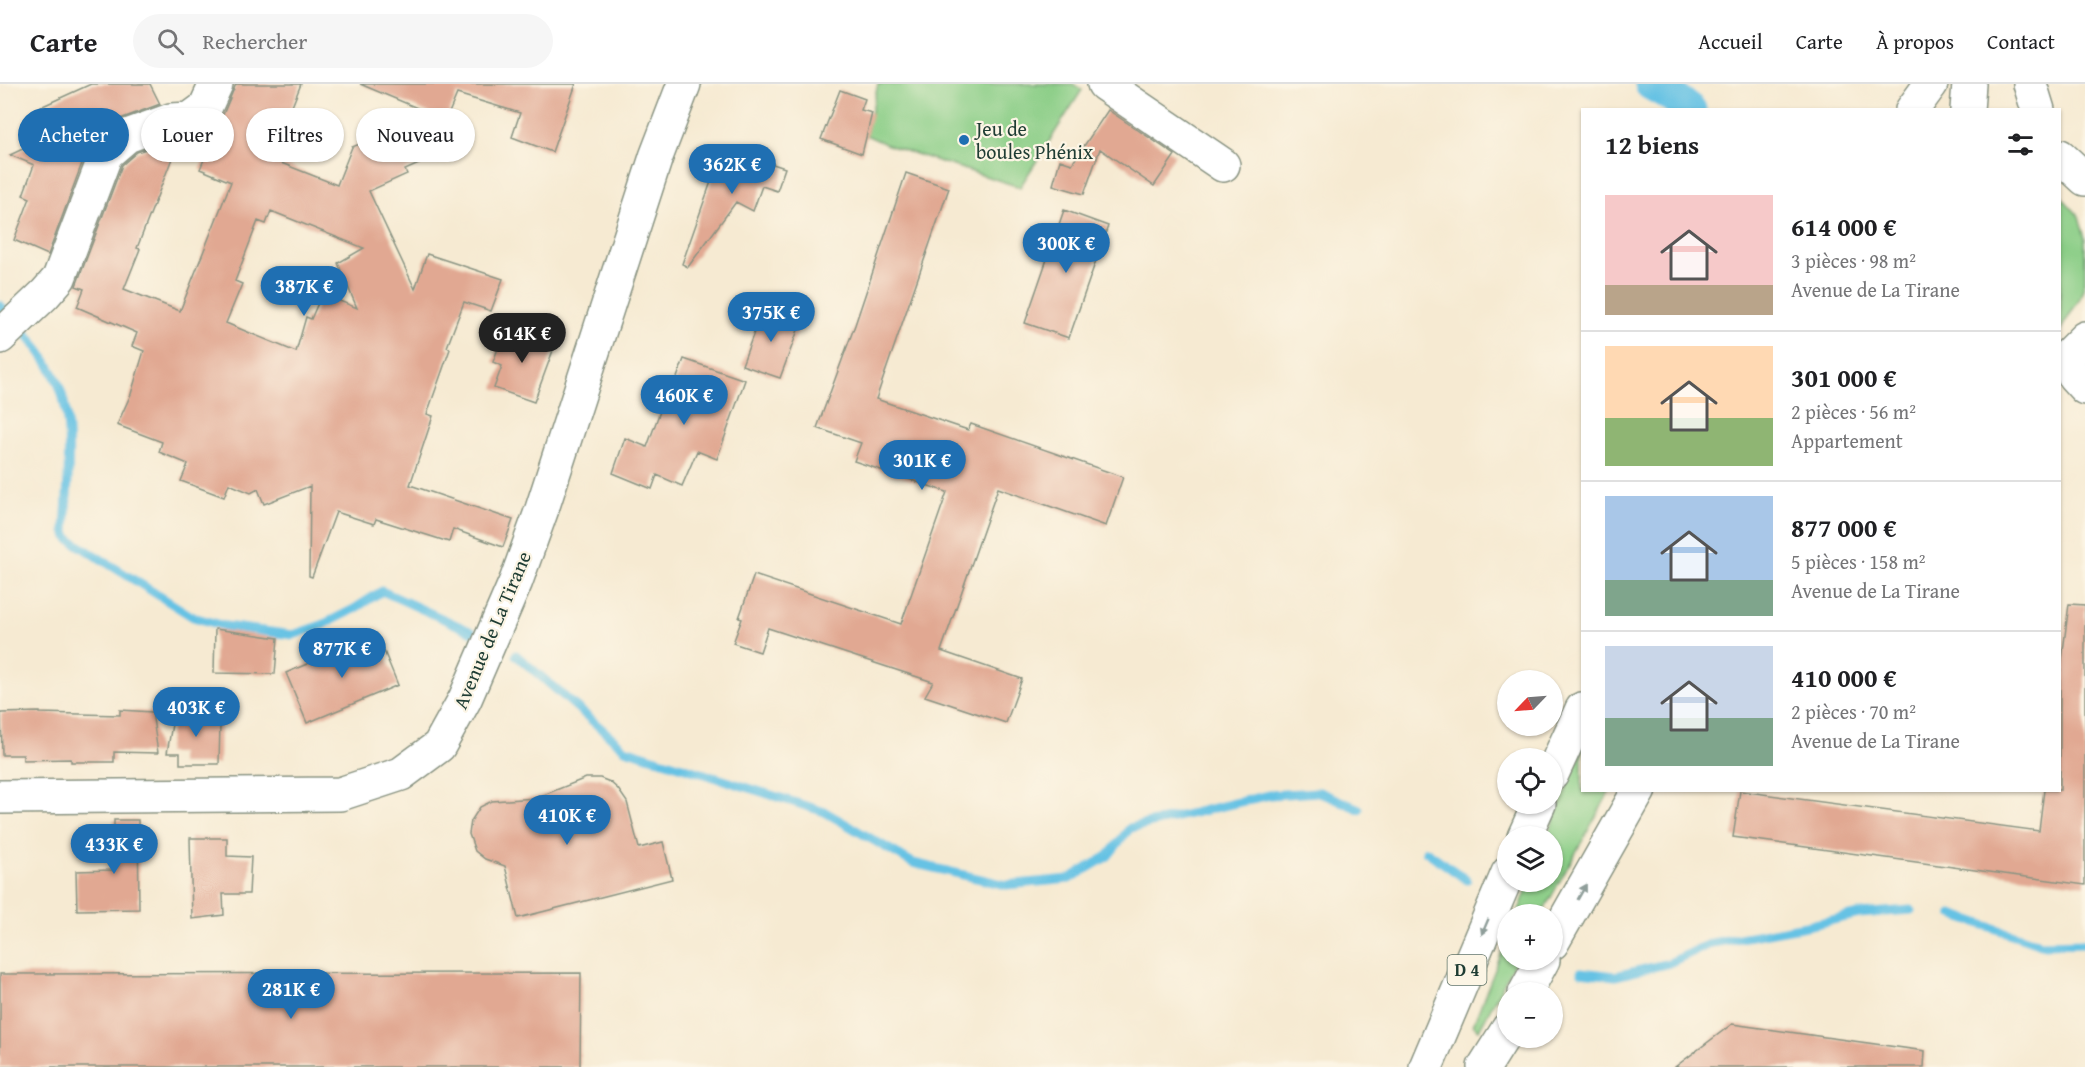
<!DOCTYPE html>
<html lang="fr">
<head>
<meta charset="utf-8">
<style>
	body { margin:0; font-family:"Gentium Book Plus",serif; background:#f6f6f6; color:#202124; height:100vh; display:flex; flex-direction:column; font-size:22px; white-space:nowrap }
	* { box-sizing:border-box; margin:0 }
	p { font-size:20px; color:#757577 }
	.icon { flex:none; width:33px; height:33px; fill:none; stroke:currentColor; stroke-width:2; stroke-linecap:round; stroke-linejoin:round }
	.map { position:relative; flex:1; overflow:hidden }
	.side { position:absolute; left:1581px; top:24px; width:480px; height:684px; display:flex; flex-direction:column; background:#fff; border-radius:0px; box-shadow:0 2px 4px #0004 }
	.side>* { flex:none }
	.banner { position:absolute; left:18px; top:24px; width:570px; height:54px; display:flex; gap:12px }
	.needle { width:39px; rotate:245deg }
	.fabs { position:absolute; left:1497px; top:586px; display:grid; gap:12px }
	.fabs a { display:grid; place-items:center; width:66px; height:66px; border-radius:50%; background:#fff; box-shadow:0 2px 4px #0004; font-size:30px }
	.price { position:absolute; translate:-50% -51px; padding:0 14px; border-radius:21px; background:#1f6fb2; color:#fff; font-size:20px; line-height:39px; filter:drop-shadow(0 2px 3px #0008) }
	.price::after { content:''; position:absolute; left:50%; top:36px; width:18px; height:14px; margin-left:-9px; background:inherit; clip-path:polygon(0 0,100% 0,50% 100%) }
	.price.active { background:#222; color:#fff }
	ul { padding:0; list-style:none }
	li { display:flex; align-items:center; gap:18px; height:150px; padding:0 24px }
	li+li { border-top:2px solid #e0e0e0 }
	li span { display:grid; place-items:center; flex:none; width:168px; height:120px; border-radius:0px; color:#555 }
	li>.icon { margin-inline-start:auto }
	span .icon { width:72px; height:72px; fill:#fffc; stroke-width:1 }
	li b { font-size:26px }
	h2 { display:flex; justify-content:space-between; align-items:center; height:72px; padding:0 24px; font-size:26px }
	.pill { padding:0 21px; border-radius:27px; background:#fff; box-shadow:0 2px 4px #0004; font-size:21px; line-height:54px }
	.pill.active { background:#1f6fb2; color:#fff }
	header { display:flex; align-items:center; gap:36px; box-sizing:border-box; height:84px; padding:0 30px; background:#fff; border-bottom:2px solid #e0e0e0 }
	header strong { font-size:28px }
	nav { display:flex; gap:33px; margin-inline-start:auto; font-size:21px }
	.search { width:420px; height:54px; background:#f6f6f6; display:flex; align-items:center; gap:15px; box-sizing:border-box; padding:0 21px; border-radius:33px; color:#757577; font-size:22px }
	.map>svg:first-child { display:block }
	.green { fill:#8bce87; stroke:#55865e; stroke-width:1.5 }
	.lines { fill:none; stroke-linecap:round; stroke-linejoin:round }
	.stream { stroke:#66c2e4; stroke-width:9 }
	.canal { stroke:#66c2e4; stroke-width:33 }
	.building { fill:#e1a892; fill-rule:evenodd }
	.minor-casing { stroke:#8a9483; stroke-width:36 }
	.primary-casing { stroke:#8a9483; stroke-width:36 }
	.motorway-casing { stroke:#8a9483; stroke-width:36 }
	.minor { stroke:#fff; stroke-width:33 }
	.primary { stroke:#fff; stroke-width:33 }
	.motorway { stroke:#fff; stroke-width:33 }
	.oneway { fill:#8f9e9a }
	.poi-dot { fill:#1f6fb2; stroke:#fcf5e5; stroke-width:2 }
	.labels { text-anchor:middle; stroke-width:4.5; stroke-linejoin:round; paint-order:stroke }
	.shield { fill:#fcf5e5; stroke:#617469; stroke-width:1.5 }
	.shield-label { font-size:18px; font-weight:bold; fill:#1f3d34 }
	.poi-label { font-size:20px; fill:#1f3d34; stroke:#fcf5e5; text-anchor:start }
	.street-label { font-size:20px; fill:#1f3d34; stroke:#fcf5e5 }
</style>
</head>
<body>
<header>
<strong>Carte</strong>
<div class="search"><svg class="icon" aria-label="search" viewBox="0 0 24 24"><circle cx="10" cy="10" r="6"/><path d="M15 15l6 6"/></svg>Rechercher</div>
<nav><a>Accueil</a><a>Carte</a><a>À propos</a><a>Contact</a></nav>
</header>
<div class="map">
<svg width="2085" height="983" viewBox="0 0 2085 983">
	<rect width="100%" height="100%" fill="#fcf5e5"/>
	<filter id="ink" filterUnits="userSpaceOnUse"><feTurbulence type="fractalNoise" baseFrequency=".0167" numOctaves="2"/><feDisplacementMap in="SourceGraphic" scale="12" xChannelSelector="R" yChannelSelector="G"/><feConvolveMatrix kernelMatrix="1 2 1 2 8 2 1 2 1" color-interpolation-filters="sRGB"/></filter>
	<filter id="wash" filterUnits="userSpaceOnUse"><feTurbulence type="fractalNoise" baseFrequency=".008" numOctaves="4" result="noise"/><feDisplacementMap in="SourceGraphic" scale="24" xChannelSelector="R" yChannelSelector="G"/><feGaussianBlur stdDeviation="1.35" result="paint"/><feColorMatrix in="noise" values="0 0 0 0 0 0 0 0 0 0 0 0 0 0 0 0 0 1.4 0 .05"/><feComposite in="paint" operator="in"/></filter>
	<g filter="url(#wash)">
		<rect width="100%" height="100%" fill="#f6ead2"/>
		<path class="green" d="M 878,0 L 1073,0 L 1082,6 L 1020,103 L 890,62 L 866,51 Z
			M 2060,111 L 2079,132 L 2085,155 L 2085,198 L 2080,214 L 2060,247 Z
			M 1582,666 L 1582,706 L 1610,707 L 1541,831 L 1517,831 L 1530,798 L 1552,798 L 1552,753 L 1547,753 Z
			M 1507,855 L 1508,876 L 1516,876 L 1479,946 L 1473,941 Z"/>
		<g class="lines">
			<path class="stream" d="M 0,221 C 23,245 45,269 58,299 C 75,338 67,405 65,447 L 69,455 L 193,533 L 225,542 L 293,551 L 322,541 L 354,525 L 382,507 L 472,548
				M 516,571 L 625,665 L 825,728 L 913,779 L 1006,801 L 1069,795 L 1108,772 L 1130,744 L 1269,711 L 1319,708 L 1359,725
				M 1426,767 L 1467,796
				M 1952,830 L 2041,860 L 2085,859
				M 1581,888 L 1615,892 L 1669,879 L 1712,859 L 1806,842 L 1859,830 L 1911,826"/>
			<path class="canal" d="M 1651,0 L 1669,10 L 1690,26"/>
		</g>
		<g id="blocks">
			<path class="building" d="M 91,0 L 150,0 L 160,20 L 120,35 L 93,56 L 88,63 L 48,171 L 14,156 L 30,114 L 23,111 L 34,81 L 10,71 L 44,55 L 32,27 Z
				M 236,0 L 301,0 L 271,75 L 337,101 L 352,63 L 434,31 L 360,0 L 576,0 L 552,68 L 512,53 L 520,29 L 457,10 L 438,55 L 425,61 L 430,75 L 405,86 L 407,90 L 369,107 L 415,205 L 427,170 L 503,195 L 491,227 L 464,218 L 447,263 L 450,265 L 427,330 L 433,332 L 410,401 L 513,436 L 503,463 L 453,445 L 449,458 L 376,435 L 374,440 L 336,428 L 312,493 L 309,492 L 310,402 L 264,420 L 258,405 L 251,409 L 229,400 L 224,413 L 181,397 L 188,380 L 159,368 L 162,358 L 117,341 L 131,310 L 144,267 L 132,262 L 137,249 L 77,223 L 84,205 L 76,202 L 122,81 L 137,68 L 176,55 L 178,59 L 137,164 L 140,165 L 124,205 L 180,227 L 231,98 L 200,85 ZM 271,127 L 364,164 L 338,179 L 357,224 L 322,210 L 311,235 L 306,233 L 296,268 L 226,239 L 242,200 L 235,197 L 258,137 L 266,140 Z
				M 840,6 L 865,15 L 861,26 L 872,29 L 862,70 L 821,55 Z
				M 1108,26 L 1175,71 L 1154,102 L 1100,65 L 1084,110 L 1053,101 L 1060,76 L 1072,80 Z
				M 731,66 L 785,84 L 777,107 L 762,102 L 753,127 L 736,118 L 688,183 L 682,180 L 713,92 L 720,95 Z
				M 906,89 L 949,104 L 876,315 L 968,346 L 971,340 L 1123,393 L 1106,442 L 998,404 L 941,567 L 1022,595 L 1006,639 L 925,612 L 933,598 L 768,544 L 760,568 L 733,559 L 742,535 L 739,534 L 754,491 L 901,540 L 947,408 L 854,377 L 861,359 L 817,344 L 855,241 Z
				M 1064,126 L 1108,142 L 1069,254 L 1025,239 Z
				M 763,224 L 801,238 L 780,294 L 742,281 Z
				M 506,243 L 555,261 L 534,318 L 494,304 L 502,282 L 493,278 Z
				M 684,275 L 745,296 L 717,375 L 697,367 L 682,402 L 657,391 L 652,405 L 613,389 L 625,354 L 647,363 L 671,297 L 675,299 Z
				M 2069,520 L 2085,521 L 2085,801 L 1733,753 L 1740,707 L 2039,747 L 2044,706 L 2060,706 L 2060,591 Z
				M 215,545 L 278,554 L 275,590 L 214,589 Z
				M 377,550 L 398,601 L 307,639 L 286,589 Z
				M 120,626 L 152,628 L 158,669 L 114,668 L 114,678 L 71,678 L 71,675 L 23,676 L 23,671 L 2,671 L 1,629 L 40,628 L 40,629 L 120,631 Z
				M 174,629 L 219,629 L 218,640 L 220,640 L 219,680 L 180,680 L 180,669 L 167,669 Z
				M 586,694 L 600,694 L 610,698 L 618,705 L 627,718 L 639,764 L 663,758 L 672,795 L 518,834 L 505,782 L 485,775 L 475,767 L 469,750 L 471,737 L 480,723 L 492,717 L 536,714 Z
				M 114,736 L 138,736 L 139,825 L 77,826 L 76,787 L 114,786 Z
				M 190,754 L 227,754 L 227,772 L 251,773 L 249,810 L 223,810 L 224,831 L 192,835 Z
				M 581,889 L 580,983 L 0,983 L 0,890 Z
				M 1732,940 L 1925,967 L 1924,983 L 1675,983 Z"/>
		</g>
	</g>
	<g filter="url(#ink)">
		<use href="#blocks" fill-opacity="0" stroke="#8a9483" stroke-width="1.5"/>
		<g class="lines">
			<defs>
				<path id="minor" d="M 1104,0 L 1223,81
					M 0,253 L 45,210 L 59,194 L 106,70 L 127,52 L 171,36 L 190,35 L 205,24 L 216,0
					M 0,713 L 340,710 L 401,690 L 439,662 L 465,615 L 516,497 L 542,425 L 656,73 L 684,0"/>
				<path id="primary" d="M 2030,0 L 2038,26
					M 1912,26 L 1931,0
					M 1967,26 L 1969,0
					M 2060,72 L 2085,95
					M 2060,276 L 2068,271 L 2085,254
					M 1552,690 L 1582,625
					M 1524,753 L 1539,720
					M 1552,859 L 1639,706
					M 1525,909 L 1543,876
					M 1426,983 L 1508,789
					M 1484,983 L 1508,945"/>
				<path id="motorway" d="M 2074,292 L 2085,304"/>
			</defs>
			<use href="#minor" class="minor-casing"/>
			<use href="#primary" class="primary-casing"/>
			<use href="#motorway" class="motorway-casing"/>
			<use href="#minor" class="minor"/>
			<use href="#primary" class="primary"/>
			<use href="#motorway" class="motorway"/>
		</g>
		<defs><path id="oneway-solid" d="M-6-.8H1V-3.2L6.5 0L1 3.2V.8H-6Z" transform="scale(1.5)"/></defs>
		<g class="oneway">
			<use href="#oneway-solid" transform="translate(1582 808) rotate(-60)"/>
			<use href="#oneway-solid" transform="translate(1485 843) rotate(113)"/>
		</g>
	</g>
	<circle class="poi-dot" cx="964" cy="56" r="6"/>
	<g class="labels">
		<rect class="shield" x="1447.5" y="871" width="39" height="30" rx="4.5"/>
		<g class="shield-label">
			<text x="1467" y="892">D 4</text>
		</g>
		<g class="poi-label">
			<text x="976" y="52">Jeu de<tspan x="976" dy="23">boules Phénix</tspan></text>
		</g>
		<g class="street-label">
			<text transform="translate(492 546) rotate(-67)" y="7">Avenue de La Tirane</text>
		</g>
	</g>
</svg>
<div class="fabs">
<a><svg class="needle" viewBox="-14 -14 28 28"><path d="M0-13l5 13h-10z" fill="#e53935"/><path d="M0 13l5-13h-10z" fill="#757577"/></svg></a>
<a><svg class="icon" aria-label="locate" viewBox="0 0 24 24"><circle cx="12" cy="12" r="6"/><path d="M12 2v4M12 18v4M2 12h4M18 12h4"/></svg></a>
<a><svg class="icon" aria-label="layers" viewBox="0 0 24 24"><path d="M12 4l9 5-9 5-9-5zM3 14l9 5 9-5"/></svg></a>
<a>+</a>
<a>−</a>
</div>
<b class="price" style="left:732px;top:111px">362K €</b>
<b class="price" style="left:1066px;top:190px">300K €</b>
<b class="price" style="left:304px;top:233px">387K €</b>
<b class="price" style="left:771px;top:259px">375K €</b>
<b class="price active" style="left:522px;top:280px">614K €</b>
<b class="price" style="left:684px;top:342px">460K €</b>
<b class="price" style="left:922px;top:407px">301K €</b>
<b class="price" style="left:342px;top:595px">877K €</b>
<b class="price" style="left:196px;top:654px">403K €</b>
<b class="price" style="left:567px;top:762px">410K €</b>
<b class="price" style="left:114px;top:791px">433K €</b>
<b class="price" style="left:291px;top:936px">281K €</b>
<div class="banner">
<a class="pill active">Acheter</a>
<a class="pill">Louer</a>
<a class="pill">Filtres</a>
<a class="pill">Nouveau</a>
</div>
<section class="side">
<h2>12 biens<svg class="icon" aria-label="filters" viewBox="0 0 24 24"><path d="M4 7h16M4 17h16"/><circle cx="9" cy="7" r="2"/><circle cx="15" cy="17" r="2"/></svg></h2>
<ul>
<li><span style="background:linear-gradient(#f6c9c9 75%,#b9a48a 0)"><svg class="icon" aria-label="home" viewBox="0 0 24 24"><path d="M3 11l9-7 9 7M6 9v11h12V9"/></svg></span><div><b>614 000 €</b><p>3 pièces · 98 m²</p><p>Avenue de La Tirane</p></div></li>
<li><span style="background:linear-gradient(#ffd9b3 60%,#8fb573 0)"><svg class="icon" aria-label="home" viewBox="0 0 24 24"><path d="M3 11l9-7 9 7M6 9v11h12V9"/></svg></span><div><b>301 000 €</b><p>2 pièces · 56 m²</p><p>Appartement</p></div></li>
<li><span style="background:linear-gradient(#a9c7e8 70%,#7fa58c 0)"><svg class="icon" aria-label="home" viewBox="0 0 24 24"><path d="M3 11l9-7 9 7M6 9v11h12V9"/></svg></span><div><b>877 000 €</b><p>5 pièces · 158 m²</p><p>Avenue de La Tirane</p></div></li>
<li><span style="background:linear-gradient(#c9d6e8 60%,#7fa58c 0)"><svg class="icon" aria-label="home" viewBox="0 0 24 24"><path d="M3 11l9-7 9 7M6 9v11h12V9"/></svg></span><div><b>410 000 €</b><p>2 pièces · 70 m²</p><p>Avenue de La Tirane</p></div></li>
</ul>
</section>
</div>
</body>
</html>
